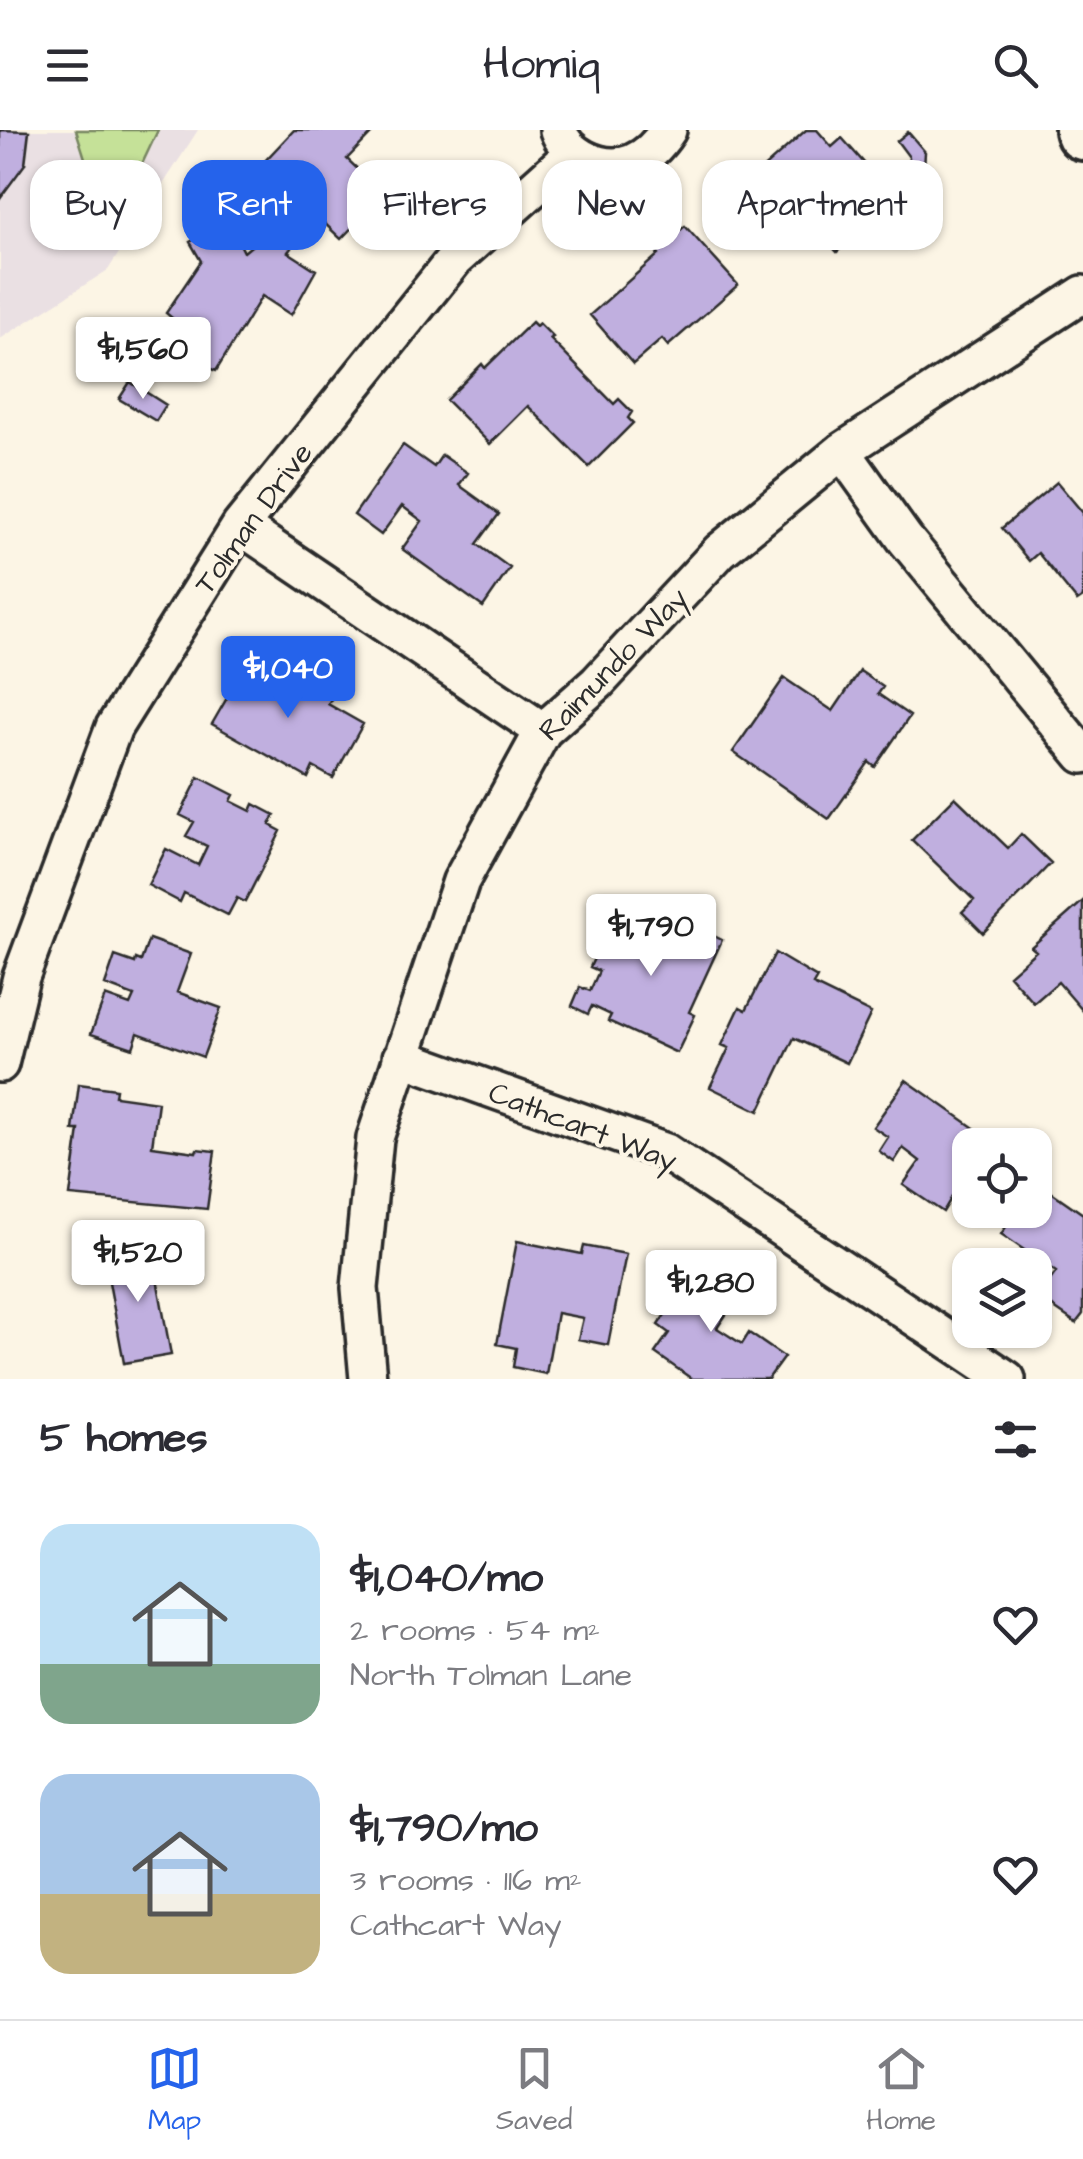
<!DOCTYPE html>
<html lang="en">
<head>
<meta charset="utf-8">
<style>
	body { margin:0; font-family:"Architects Daughter",sans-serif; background:#f2f2f3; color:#2b2b33; height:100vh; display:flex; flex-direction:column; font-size:38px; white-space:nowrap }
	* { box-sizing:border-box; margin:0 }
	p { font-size:32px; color:#7c7c81 }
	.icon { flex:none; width:55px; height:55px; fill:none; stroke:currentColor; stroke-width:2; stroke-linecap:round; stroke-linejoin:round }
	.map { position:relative; height:1249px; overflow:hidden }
	.details { display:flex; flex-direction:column; background:#fff; flex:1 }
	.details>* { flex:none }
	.banner { position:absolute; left:30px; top:30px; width:1025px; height:90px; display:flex; gap:20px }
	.buttons { position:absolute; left:952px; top:998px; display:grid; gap:20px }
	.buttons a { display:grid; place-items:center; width:100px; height:100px; border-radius:20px; background:#fff; box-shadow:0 2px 8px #0004; font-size:50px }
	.price { position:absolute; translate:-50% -85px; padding:0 22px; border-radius:10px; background:#fff; color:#222; font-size:32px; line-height:65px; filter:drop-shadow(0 2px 5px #0008) }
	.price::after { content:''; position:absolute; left:50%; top:60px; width:30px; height:22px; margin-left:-15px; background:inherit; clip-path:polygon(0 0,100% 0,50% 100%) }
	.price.active { background:#2563eb; color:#fff }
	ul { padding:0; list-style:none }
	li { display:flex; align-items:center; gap:30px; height:250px; padding:0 40px }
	li span { display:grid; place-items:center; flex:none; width:280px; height:200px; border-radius:30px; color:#555 }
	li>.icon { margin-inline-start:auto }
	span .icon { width:120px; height:120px; fill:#fffc; stroke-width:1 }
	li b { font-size:42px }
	h2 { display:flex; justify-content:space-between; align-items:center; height:120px; padding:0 40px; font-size:42px }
	.tag { padding:0 35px; border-radius:30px; background:#fff; box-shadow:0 2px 8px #0004; font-size:35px; line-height:90px }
	.tag.active { background:#2563eb; color:#fff }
	header { display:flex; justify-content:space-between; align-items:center; height:130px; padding:0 40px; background:#fff; font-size:45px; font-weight:600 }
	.tab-bar { display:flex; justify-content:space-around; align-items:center; height:140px; border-top:2px solid #e1e1e2; background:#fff; font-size:28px; color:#7c7c81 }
	.tab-bar a { display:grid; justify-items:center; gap:5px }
	.tab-bar .active { color:#2563eb }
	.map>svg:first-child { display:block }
	.built { fill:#eae0e3 }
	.green { fill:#c5e198; stroke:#788662; stroke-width:2.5 }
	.building { fill:#c0afdf; stroke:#2b2b2b; stroke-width:2.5 }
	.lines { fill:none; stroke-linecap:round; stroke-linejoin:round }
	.street-casing { stroke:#2b2b2b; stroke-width:42 }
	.secondary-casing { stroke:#2b2b2b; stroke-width:60 }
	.street { stroke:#fcf5e5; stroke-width:35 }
	.secondary { stroke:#fcf5e5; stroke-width:52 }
	.labels { text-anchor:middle; stroke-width:8; stroke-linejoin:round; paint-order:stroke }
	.street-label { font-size:30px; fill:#2b2b2b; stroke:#fcf5e5 }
</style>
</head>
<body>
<header><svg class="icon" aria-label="menu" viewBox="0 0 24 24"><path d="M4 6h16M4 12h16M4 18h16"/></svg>Homiq<svg class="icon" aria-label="search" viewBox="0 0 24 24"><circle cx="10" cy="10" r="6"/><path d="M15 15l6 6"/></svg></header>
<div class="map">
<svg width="1083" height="1249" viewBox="0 0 1083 1249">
	<rect width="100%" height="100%" fill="#fcf5e5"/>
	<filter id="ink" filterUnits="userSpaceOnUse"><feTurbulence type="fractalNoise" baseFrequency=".01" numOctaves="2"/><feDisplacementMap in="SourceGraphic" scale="20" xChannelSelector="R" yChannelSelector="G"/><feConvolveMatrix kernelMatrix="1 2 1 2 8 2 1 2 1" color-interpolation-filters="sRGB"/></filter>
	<g filter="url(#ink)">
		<path class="built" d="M 0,0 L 198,0 L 108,140 L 0,209 Z"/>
		<path class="green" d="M 76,0 L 158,0 L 125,70 L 96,63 Z"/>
		<path class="building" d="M 0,0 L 29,1 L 25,34 L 0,68 Z
			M 294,0 L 367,0 L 371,4 L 347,29 L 384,64 L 341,109 L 262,34 Z
			M 806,0 L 817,0 L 832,17 L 842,8 L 880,51 L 870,60 L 886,78 L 837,122 L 786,66 L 782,70 L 787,75 L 757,101 L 752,96 L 749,99 L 731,78 L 738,72 L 732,66 Z
			M 908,2 L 925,22 L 923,54 L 906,70 L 893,57 L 907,43 L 909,27 L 897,11 Z
			M 228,90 L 244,122 L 268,102 L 291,118 L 288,122 L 316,140 L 291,185 L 262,166 L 216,241 L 182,227 L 159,207 L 172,188 L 166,183 L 201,131 L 190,112 Z
			M 685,96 L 738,155 L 668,216 L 662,209 L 633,234 L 590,185 L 659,124 L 656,121 Z
			M 532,192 L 536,196 L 539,193 L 553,207 L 550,209 L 614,274 L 619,269 L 632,282 L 628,288 L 633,293 L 589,337 L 528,276 L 490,314 L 446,270 L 482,234 L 485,238 Z
			M 130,252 L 166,275 L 156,291 L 119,269 Z
			M 403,315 L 434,337 L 442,325 L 468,343 L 459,355 L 499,384 L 477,414 L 510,438 L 483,477 L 402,419 L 422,391 L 402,376 L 381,405 L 354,385 Z
			M 1057,352 L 1083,383 L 1083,467 L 1077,471 L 1038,423 L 1029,431 L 1002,398 Z
			M 246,535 L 261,544 L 264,537 L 287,550 L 291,542 L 333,566 L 328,574 L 363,594 L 333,648 L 313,637 L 308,648 L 212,594 Z
			M 860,541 L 883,557 L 878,564 L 910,586 L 875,637 L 869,632 L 829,689 L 733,622 L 784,548 L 833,581 Z
			M 199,647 L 234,665 L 231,671 L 251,681 L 254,674 L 275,685 L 270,695 L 281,701 L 245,772 L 237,768 L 228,785 L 184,763 L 180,772 L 148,755 L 166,719 L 198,735 L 207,716 L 186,706 L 194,692 L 180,685 Z
			M 955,667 L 1008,718 L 1021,704 L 1051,733 L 983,803 L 962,782 L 974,770 L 912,710 Z
			M 1083,771 L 1083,881 L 1058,852 L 1034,873 L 1009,845 L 1036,821 L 1031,817 Z
			M 652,778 L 680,792 L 678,795 L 690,800 L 692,795 L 722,810 L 689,882 L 695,885 L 677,923 L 608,891 L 611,885 L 592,876 L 588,884 L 572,876 L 580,857 L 590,861 L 599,841 L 590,837 L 608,798 L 636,811 Z
			M 149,809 L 191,824 L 177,862 L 221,878 L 203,927 L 138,903 L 133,918 L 91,904 L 105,866 L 130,875 L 134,866 L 105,855 L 115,826 L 135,833 L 136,829 L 141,831 Z
			M 775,823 L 817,848 L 813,855 L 871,883 L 847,933 L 794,908 L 759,981 L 710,957 L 729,918 L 722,915 L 740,877 L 746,880 Z
			M 906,950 L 990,1009 L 986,1015 L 970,1015 L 970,1037 L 943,1082 L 903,1055 L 920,1031 L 903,1018 L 894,1032 L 879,1021 L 888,1007 L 873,997 Z
			M 79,954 L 116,959 L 115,966 L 158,972 L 152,1016 L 196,1022 L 197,1019 L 215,1021 L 207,1079 L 70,1066 L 79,1000 L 73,1000 Z
			M 1037,1052 L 1083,1084 L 1083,1184 L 1076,1193 L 1038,1167 L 1056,1142 L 1001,1104 L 1018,1080 L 1035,1080 Z
			M 517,1111 L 582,1124 L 584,1116 L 626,1124 L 608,1215 L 578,1209 L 583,1188 L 557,1183 L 546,1244 L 513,1237 L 516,1218 L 497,1214 Z
			M 151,1116 L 171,1225 L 124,1233 L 104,1125 Z
			M 698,1136 L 740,1164 L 717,1198 L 742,1214 L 749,1203 L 784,1227 L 768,1249 L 692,1249 L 655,1223 L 669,1203 L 658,1195 Z"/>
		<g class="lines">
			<defs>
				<path id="street" d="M 558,0 C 563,14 572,22 585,29 C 620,46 648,31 668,0
					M 842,321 L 905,409 L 1083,625
					M 240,396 L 543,601
					M 401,927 L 666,1022 L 1007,1249
					M 0,934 L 21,847 L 114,597 L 240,396 L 454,130 L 573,23
					M 368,1249 L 360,1158 L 375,1008 L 461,751 L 543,601 L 597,553 L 720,421 L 842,321 L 1083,164"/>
				<path id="secondary" d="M 1082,0 L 1083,3"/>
			</defs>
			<use href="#street" class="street-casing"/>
			<use href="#secondary" class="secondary-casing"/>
			<use href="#street" class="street"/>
			<use href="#secondary" class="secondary"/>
		</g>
	</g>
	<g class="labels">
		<g class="street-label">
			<text transform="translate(253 388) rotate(-54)" y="10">Tolman Drive</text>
			<text transform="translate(613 534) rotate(-46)" y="10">Raimundo Way</text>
			<text transform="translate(583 996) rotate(21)" y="10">Cathcart Way</text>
		</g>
	</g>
</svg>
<div class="buttons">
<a><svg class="icon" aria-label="locate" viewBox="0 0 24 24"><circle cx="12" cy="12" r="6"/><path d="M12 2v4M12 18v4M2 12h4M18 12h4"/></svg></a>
<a><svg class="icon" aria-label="layers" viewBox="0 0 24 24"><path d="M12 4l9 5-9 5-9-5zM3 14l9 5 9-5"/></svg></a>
</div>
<b class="price" style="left:143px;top:272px">$1,560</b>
<b class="price active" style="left:288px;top:591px">$1,040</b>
<b class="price" style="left:651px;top:849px">$1,790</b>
<b class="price" style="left:138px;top:1175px">$1,520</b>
<b class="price" style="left:711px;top:1205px">$1,280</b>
<div class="banner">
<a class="tag">Buy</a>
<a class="tag active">Rent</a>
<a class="tag">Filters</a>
<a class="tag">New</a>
<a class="tag">Apartment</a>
</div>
</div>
<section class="details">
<h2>5 homes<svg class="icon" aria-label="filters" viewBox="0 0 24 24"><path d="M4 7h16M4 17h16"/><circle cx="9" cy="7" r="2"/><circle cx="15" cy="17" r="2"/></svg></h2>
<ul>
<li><span style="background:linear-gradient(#bfe0f5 70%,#7fa58c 0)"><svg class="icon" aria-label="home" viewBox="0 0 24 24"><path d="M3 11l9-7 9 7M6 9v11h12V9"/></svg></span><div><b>$1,040/mo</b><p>2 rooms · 54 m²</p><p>North Tolman Lane</p></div><svg class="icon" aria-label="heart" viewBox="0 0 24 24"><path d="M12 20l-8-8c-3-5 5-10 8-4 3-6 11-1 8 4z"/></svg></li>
<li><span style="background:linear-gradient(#a9c7e8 60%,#c2b280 0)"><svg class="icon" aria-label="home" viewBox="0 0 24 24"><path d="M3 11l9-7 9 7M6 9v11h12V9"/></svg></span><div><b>$1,790/mo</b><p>3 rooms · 116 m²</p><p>Cathcart Way</p></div><svg class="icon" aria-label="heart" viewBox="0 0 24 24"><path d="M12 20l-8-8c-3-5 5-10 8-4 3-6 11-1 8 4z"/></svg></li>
</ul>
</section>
<nav class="tab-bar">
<a class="active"><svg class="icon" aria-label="map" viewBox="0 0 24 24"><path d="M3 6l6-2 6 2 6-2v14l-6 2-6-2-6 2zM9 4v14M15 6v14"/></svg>Map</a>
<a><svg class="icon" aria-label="saved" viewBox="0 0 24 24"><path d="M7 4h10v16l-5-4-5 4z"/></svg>Saved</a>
<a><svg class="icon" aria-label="home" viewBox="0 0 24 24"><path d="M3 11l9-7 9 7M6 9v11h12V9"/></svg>Home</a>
</nav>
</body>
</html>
